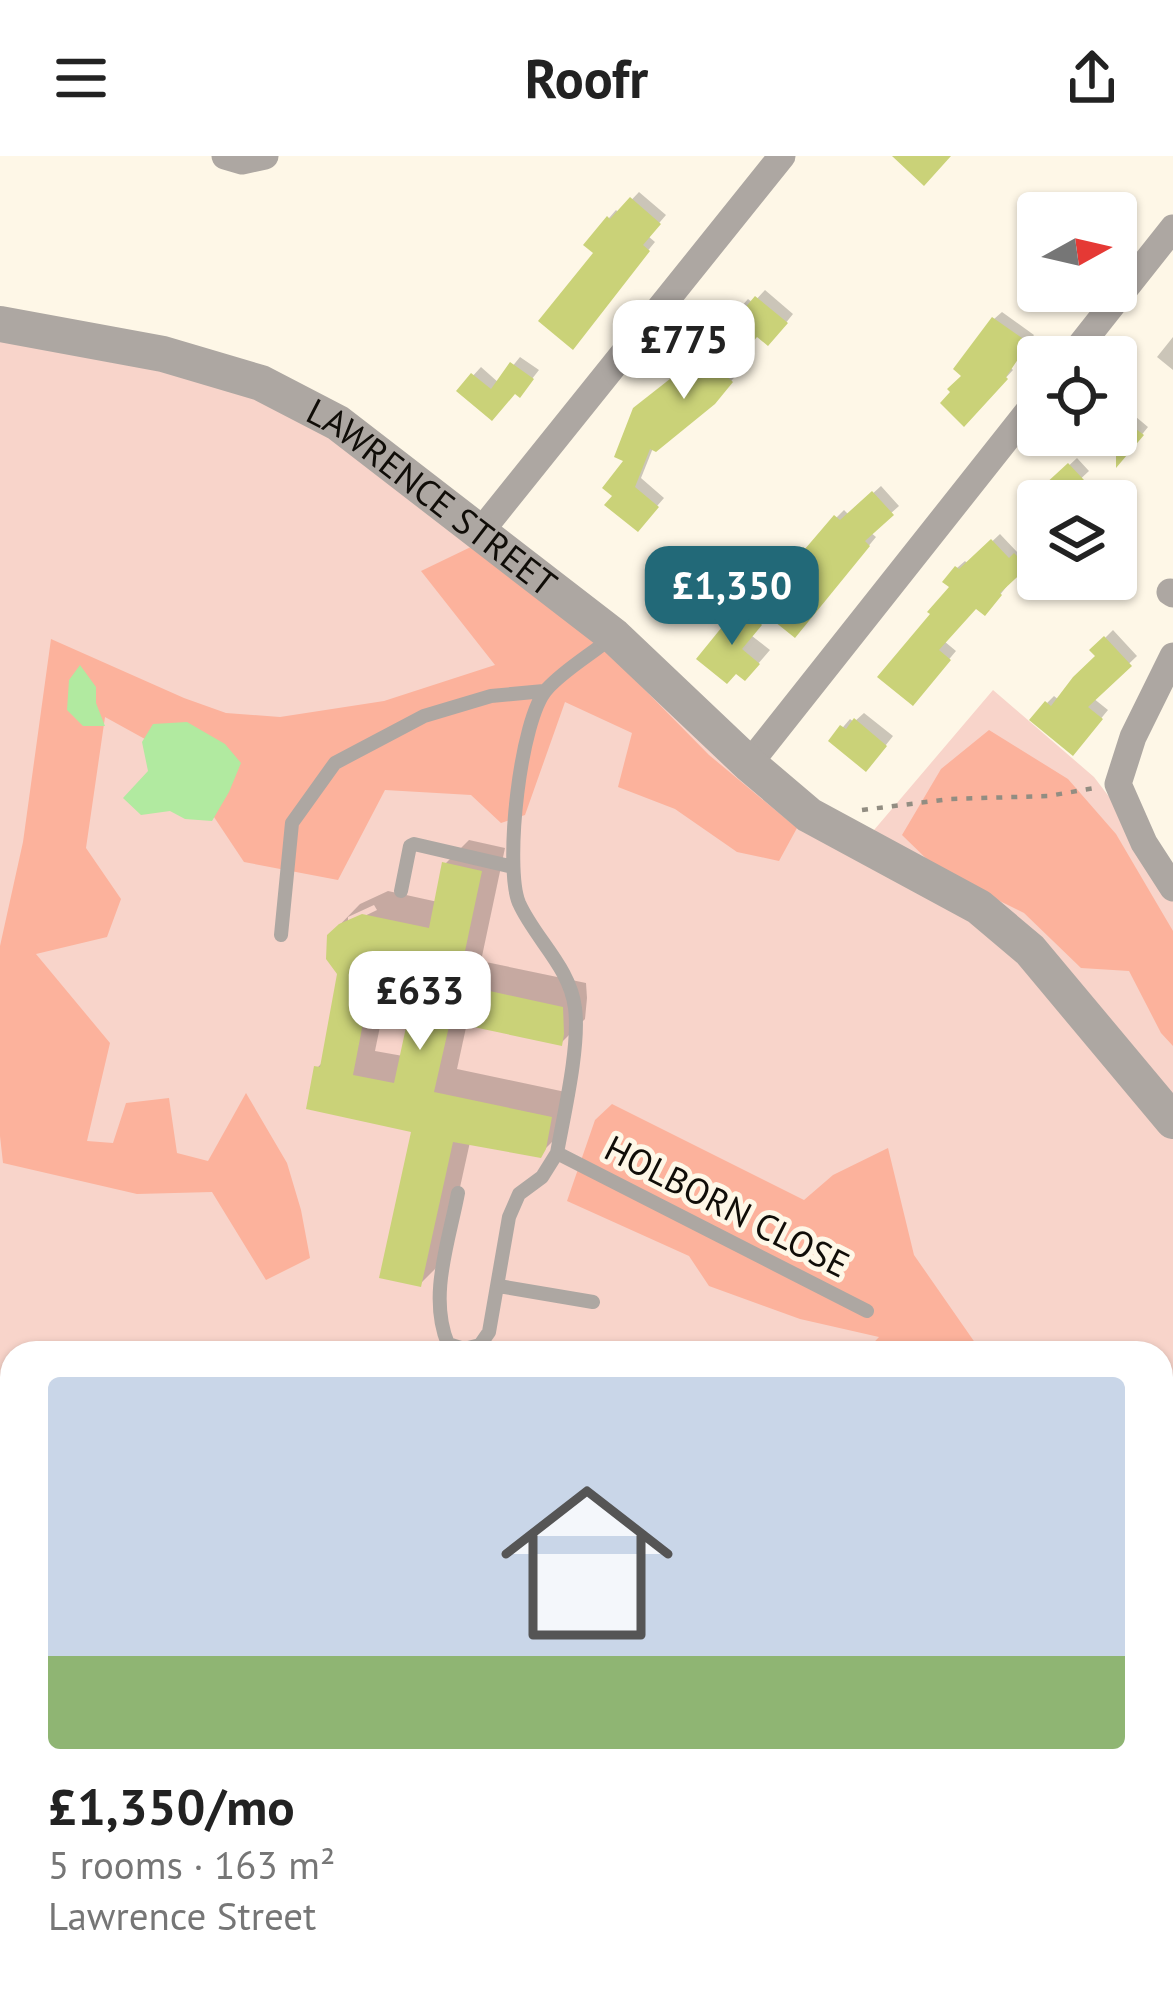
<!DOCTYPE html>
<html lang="en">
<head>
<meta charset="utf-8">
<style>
	body { margin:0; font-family:"PT Sans",sans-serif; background:#f6f6f6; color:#222; height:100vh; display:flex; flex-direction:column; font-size:45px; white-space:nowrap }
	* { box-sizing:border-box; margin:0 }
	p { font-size:39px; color:#767676 }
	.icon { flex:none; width:66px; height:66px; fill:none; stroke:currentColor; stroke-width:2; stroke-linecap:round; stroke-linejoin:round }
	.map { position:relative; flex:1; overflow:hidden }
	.sheet { position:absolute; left:0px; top:1185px; width:1173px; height:663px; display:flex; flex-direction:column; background:#fff; border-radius:36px 36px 0 0; box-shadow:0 3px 9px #0004 }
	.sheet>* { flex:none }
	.needle { width:78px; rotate:82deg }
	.controls { position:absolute; left:1017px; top:36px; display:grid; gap:24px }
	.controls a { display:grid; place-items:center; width:120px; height:120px; border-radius:12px; background:#fff; box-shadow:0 3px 9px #0004; font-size:60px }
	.price { position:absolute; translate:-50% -102px; padding:0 27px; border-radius:24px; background:#fff; color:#222; font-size:39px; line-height:78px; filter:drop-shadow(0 3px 6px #0008) }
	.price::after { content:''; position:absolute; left:50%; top:72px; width:36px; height:27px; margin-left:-18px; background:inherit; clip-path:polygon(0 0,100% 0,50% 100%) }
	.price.on { background:#226978; color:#fff }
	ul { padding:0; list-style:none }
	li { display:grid; align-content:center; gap:24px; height:636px; padding:0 48px }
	li span { display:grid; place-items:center; height:372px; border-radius:12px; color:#555 }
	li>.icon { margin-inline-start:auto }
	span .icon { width:216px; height:216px; fill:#fffc; stroke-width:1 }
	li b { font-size:51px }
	header { display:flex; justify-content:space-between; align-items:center; height:156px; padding:0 48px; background:#fff; font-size:54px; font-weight:800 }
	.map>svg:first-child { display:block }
	.green { fill:#f8d4ca }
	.forest { fill:#fcb29c }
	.water { fill:#b1eaa0 }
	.shadow { fill:#0003; fill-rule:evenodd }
	.building { fill:#cad278; fill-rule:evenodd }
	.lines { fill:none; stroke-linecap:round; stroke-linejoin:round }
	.path { stroke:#928d82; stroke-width:4.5; stroke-dasharray:6 9; stroke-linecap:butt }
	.service { stroke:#ada7a2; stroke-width:14 }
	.minor { stroke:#ada7a2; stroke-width:27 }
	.tertiary { stroke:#ada7a2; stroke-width:36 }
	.labels { text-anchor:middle; stroke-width:10; stroke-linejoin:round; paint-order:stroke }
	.street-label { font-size:36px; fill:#100d08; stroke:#fef7e7 }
</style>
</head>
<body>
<header><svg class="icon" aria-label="menu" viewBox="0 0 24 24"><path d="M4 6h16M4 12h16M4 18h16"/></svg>Roofr<svg class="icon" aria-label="share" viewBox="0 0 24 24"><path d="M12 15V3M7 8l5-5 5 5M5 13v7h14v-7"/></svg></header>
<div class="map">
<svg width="1173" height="1847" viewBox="0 0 1173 1847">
	<rect width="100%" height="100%" fill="#fef7e7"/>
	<path class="green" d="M 0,168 L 261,227 L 863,687 L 993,534 L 1094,621 L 1139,680 L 1173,732 L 1173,1847 L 576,1847 L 577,1836 L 1161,1836 L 1161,1197 L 12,1197 L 12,1315 L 0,1311 Z"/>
	<path class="forest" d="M 477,388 L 592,480 L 709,599 L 797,672 L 779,705 L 737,696 L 675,653 L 618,631 L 632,577 L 565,546 L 525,659 L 501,667 L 471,639 L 385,634 L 338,724 L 244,706 L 172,598 L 105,561 L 86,692 L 121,743 L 107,781 L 36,798 L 110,887 L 87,985 L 113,987 L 126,947 L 169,942 L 177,997 L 208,1005 L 246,937 L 287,1007 L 301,1054 L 310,1102 L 266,1124 L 212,1036 L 137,1038 L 3,1007 L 0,980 L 0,790 L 23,686 L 51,483 L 184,542 L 226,557 L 280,561 L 384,545 L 495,509 L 421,415 Z
		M 989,574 L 1068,623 L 1116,678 L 1173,775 L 1173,890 L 1161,877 L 1129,815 L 1081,812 L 1024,757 L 939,715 L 902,679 L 941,613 Z
		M 612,948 L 804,1044 L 833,1019 L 888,992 L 914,1099 L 978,1191 L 973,1197 L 864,1197 L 879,1181 L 800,1163 L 709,1130 L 689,1100 L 567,1045 L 595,964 Z
		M 1161,1733 L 1173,1736 L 1173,1847 L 816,1847 L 803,1836 L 1161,1836 Z
		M 552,1836 L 708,1836 L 706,1847 L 550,1847 Z"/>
	<path class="water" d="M 80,509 L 96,531 L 96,547 L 105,570 L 83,570 L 67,554 L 69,524 Z
		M 187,566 L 225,588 L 241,607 L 229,636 L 212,665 L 185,663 L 170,655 L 141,659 L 123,642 L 148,615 L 142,586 L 153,568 Z"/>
	<path class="shadow" d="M 639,36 L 666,59 L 648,80 L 655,86 L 626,121 L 597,97 L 609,62 L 616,54 L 619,57 Z
		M 765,134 L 793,158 L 776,179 L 758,177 L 730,210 L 738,217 L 722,236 L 653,292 L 641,322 L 664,342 L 638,372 L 628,304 L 678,218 L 716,164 L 724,157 L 730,163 L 748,143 L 753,147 Z
		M 1002,156 L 1034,179 L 1011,212 L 1013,214 L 964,267 L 965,220 L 994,163 Z
		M 1173,181 L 1173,214 L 1157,201 Z
		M 520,201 L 539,214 L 520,238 L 460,234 L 481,211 L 499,227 Z
		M 1117,245 L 1148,271 L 1131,292 L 1099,279 L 1116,279 Z
		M 1077,302 L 1089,315 L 1059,343 L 1047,330 Z
		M 881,330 L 899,350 L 870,376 L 876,381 L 802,471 L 770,458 L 752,480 L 770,494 L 757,509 L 700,502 L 753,440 L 766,450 L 792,418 L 788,414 L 805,393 L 844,354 L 849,359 Z
		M 1000,378 L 1018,397 L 1024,392 L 1033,401 L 1005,428 L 1007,430 L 992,449 L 976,449 L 944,485 L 956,495 L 920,538 L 957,412 L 965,405 L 968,408 Z
		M 1113,474 L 1137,500 L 1093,542 L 1108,554 L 1080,588 L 1047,547 L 1054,540 L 1059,544 L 1099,500 L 1093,494 Z
		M 864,557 L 893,580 L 874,604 L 832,584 L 850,563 L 854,566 Z
		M 469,684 L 505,692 L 481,805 L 586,827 L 587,842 L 585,863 L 561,887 L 467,867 L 457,913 L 575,938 L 564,974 L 540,998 L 470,986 L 444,1104 L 420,1128 L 414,974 L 317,912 L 324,905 L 340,817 L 329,780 L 360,748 L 388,735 L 438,746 L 445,708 ZM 374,749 L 377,754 L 348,768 L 348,761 ZM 386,841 L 415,846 L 403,900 L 375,895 Z"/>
	<path class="building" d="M 892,0 L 951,0 L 924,30 Z
		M 630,41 L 661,68 L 643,89 L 650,95 L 573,194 L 538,165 L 593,97 L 583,89 L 607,60 L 610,63 Z
		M 755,140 L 788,167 L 768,190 L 757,181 L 725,219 L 733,226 L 715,248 L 656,296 L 650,293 L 635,331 L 659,351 L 638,376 L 604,349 L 612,340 L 602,332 L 623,305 L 614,301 L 633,252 L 675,219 L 671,216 L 714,162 L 721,168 L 738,149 L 744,153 Z
		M 992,161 L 1029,187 L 1006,221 L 1008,223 L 964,271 L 940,247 L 950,236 L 947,233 L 961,220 L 953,213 Z
		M 510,206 L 534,223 L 520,242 L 515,238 L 492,265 L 456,235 L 471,217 L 491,233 Z
		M 1116,258 L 1144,279 L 1116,312 L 1116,297 L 1094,279 L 1116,279 Z
		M 1068,307 L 1084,324 L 1061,345 L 1057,345 L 1043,330 Z
		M 872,335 L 894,359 L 865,385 L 870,390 L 795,482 L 759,453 L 788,418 L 784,415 L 803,391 L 805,393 L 834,359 L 840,364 Z
		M 991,383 L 1009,402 L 1014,397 L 1028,411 L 1000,437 L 1002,439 L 985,460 L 976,453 L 939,494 L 951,504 L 913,550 L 877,521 L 930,458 L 927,456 L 949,431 L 942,426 L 955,410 L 959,413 Z
		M 739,450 L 762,469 L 742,493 L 760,508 L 745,525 L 736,518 L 727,528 L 696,503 Z
		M 1104,480 L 1132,510 L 1088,551 L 1103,563 L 1073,600 L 1029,564 L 1045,545 L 1051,550 L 1073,521 L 1095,500 L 1089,494 Z
		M 854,562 L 887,590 L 866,616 L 828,585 L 840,569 L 846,573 Z
		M 442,706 L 482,715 L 458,828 L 563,851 L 564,878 L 562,890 L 450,866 L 434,936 L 552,961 L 546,993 L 541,1002 L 453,986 L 421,1131 L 379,1122 L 411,976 L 306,953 L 314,910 L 320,911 L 337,818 L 326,803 L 327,779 L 339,768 L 362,758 L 429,772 ZM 368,841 L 411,848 L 394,927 L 353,919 Z"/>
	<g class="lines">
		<path class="path" d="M 862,654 L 950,643 L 1048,640 L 1095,632"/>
		<path class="service" d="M 612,481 C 592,498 565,513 547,533 C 520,562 504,711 519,747 C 535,783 570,811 575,852 C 580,890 564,958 557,997 L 867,1155
			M 401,735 L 410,690 L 414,688 L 513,711
			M 281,779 L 292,667 L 335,607 L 424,560 L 491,540 L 544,535
			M 458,1037 C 449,1085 428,1141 448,1188 L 464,1193 L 480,1189 L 489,1176 L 509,1061 L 519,1038 L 542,1021 L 557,997
			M 499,1130 L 593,1146"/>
		<path class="minor" d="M 225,0 L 242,5 L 265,0
			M 1071,201 L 1173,72
			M 481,375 L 782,0
			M 1170,436 L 1173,438
			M 1173,500 L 1133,581 L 1118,628 L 1144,687 L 1173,732
			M 749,608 L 1038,243
			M 0,1655 L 12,1655
			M 125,1836 L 127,1847
			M 441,1836 L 445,1847"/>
		<path class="tertiary" id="s1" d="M 0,168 L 163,198 L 261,227 L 338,267 L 614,480 L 749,608 L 809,659 L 979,751 L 1030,794 L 1173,965"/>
	</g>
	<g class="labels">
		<g class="street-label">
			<text dy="13" stroke="none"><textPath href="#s1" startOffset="474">LAWRENCE STREET</textPath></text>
			<text transform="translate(727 1050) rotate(27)" y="13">HOLBORN CLOSE</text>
		</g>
	</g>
</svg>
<div class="controls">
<a><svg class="needle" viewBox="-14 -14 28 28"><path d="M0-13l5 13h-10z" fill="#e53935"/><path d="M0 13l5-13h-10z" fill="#767676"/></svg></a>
<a><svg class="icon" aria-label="locate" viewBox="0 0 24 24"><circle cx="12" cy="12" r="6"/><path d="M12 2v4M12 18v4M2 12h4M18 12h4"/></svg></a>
<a><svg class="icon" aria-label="layers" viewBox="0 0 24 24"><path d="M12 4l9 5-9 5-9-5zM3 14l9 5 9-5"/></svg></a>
</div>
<b class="price" style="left:684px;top:246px">£775</b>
<b class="price on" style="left:732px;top:492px">£1,350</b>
<b class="price" style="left:420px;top:897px">£633</b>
<section class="sheet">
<ul>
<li><span style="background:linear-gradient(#c9d6e8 75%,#8fb573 0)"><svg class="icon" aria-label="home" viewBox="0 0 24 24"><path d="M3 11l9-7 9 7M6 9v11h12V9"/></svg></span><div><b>£1,350/mo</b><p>5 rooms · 163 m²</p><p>Lawrence Street</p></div></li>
</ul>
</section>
</div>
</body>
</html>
